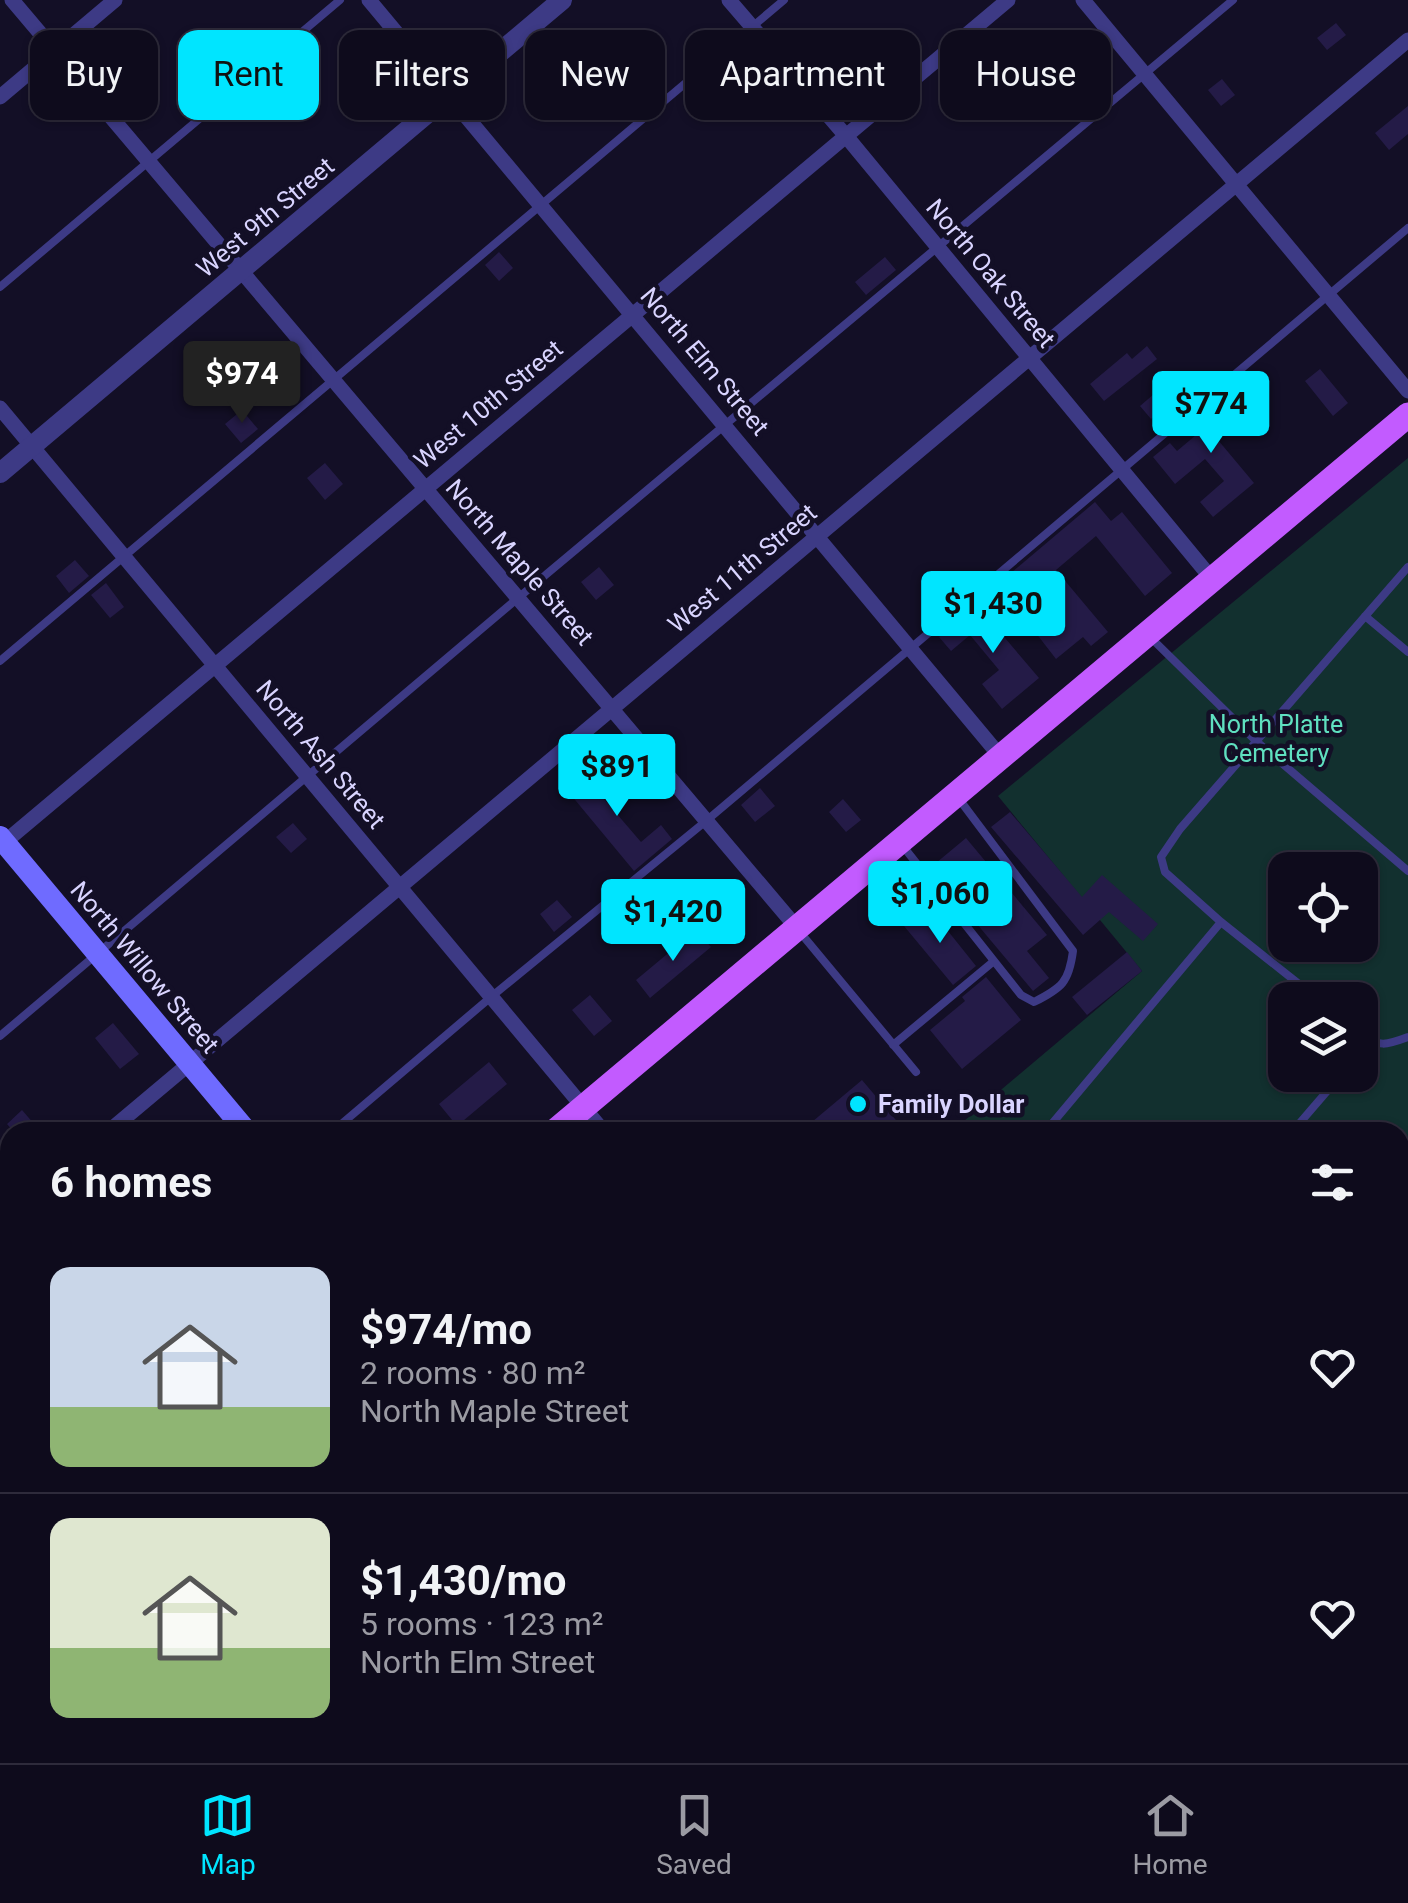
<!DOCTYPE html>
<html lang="en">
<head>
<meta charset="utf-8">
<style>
	body { margin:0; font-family:Roboto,sans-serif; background:#171425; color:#f1f3f6; height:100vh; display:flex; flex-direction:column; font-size:38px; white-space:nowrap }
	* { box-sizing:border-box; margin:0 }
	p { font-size:32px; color:#9b9ba3 }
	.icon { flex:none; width:55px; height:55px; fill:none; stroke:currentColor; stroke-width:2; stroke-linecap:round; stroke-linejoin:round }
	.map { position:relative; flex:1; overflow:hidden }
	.panel { position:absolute; left:0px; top:1122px; width:1410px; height:642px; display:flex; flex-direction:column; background:#0e0b1c; border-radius:30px 30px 0 0; box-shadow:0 2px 8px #0004,0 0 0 2px #2e2b3b }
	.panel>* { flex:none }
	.top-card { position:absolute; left:30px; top:30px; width:1350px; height:90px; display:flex; gap:20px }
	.buttons { position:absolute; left:1268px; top:852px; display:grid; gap:20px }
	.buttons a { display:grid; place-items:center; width:110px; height:110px; border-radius:20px; background:#0e0b1c; box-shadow:0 2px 8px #0004,0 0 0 2px #2e2b3b; font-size:50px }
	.price { position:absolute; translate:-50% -85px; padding:0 22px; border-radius:10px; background:#00e5ff; color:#111; font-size:32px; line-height:65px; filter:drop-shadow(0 2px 5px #0008) }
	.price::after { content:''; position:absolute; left:50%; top:60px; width:30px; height:22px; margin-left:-15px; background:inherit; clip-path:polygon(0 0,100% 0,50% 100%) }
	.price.current { background:#222; color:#fff }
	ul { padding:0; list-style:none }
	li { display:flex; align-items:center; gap:30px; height:250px; padding:0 50px }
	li+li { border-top:2px solid #2e2b3b }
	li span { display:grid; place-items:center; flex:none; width:280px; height:200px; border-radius:20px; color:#555 }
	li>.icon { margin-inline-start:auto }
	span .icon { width:120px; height:120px; fill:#fffc; stroke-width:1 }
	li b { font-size:42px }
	h2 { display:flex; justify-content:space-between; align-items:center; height:120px; padding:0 50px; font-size:42px }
	.tag { padding:0 35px; border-radius:20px; background:#0e0b1c; box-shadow:0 2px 8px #0004,0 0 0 2px #2e2b3b; font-size:35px; line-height:90px }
	.tag.current { background:#00e5ff; color:#111 }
	.menu { display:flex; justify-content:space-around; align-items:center; height:140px; border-top:2px solid #2e2b3b; background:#0e0b1c; font-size:28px; color:#9b9ba3 }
	.menu a { display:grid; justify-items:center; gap:5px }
	.menu .current { color:#00e5ff }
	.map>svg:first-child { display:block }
	.green { fill:#12302f; fill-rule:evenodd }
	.building { fill:#241b47 }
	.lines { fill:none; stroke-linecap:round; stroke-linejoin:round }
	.service { stroke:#3d3a85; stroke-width:8 }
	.minor { stroke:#3d3a85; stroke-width:15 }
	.tertiary { stroke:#3d3a85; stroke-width:20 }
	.secondary { stroke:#6f6bff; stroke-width:22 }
	.primary { stroke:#c25bff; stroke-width:25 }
	.poi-dot { fill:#00e5ff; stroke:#130f26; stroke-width:4 }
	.labels { text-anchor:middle; stroke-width:9; stroke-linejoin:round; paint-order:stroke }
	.street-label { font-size:25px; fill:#d9d4ff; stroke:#130f26 }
	.park-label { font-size:25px; fill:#5fe0c0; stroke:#130f26 }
	.poi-label { font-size:25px; font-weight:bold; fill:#d9d4ff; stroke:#130f26; text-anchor:start }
</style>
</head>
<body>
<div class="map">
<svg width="1408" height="1763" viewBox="0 0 1408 1763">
	<rect width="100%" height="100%" fill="#130f26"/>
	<path class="green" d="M 1408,458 L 1408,1763 L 1173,1763 L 1167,1755 L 1400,1755 L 1400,1132 L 951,1132 L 1142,971 L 998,796 ZM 1285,870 L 1360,870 L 1360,945 L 1285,945 ZM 1285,1000 L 1360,1000 L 1360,1075 L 1285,1075 Z
		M 789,1755 L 1105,1755 L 1111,1763 L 780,1763 Z"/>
	<path class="building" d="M 1336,23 L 1346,35 L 1327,50 L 1317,38 Z
		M 1222,79 L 1235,95 L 1221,106 L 1208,90 Z
		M 1408,106 L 1408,134 L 1389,150 L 1375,133 Z
		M 499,252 L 513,268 L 499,281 L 485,265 Z
		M 885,257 L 896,270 L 866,295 L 855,282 Z
		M 1147,346 L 1157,359 L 1104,401 L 1090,384 L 1127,353 L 1132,359 Z
		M 1320,369 L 1348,403 L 1333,416 L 1305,381 Z
		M 1229,390 L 1249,413 L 1218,440 L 1254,483 L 1213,517 L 1200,502 L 1224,481 L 1205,459 L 1175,484 L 1153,457 L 1170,443 L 1177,451 L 1221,414 L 1213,404 Z
		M 1154,394 L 1165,407 L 1151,419 L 1140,406 Z
		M 242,410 L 258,429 L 241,443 L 225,424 Z
		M 325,463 L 343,484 L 325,500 L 307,478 Z
		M 1095,502 L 1111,521 L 1122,512 L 1172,573 L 1145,596 L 1096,536 L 1056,570 L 1108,632 L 1091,646 L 1083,637 L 1056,659 L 998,584 Z
		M 75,560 L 89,576 L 69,593 L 56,576 Z
		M 599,567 L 614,585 L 596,600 L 581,582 Z
		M 106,583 L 124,607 L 110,618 L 91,595 Z
		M 977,605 L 1039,678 L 1002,709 L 982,684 L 999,670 L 970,635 L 951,651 L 939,637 Z
		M 609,763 L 625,782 L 604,799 L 641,842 L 661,825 L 672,839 L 634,871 L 571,795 Z
		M 760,788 L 775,806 L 755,822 L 741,805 Z
		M 843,799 L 861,820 L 846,832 L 829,812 Z
		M 1010,812 L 1082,897 L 1102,875 L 1158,924 L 1143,941 L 1109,912 L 1083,935 L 991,827 Z
		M 293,823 L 307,839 L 291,853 L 276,837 Z
		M 966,838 L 1047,935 L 1027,951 L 1049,978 L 1033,991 L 930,868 Z
		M 644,886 L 663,909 L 622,944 L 602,921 Z
		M 557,900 L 572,917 L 554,932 L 540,914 Z
		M 928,906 L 976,966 L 953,985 L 904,926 Z
		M 696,930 L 711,947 L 650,998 L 636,980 Z
		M 1127,952 L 1142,971 L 1087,1015 L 1072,997 Z
		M 986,977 L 1021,1020 L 962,1069 L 930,1030 L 965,1001 L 962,997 Z
		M 590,995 L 612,1021 L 594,1036 L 572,1010 Z
		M 113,1023 L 139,1054 L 120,1069 L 95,1038 Z
		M 489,1062 L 507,1084 L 457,1126 L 439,1104 Z
		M 862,1080 L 906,1132 L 800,1132 Z
		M 22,1110 L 41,1132 L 14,1132 L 7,1124 Z"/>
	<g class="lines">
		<path class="service" d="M 0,287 L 340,0
			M 1365,616 L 1408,652
			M 1149,636 L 1256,741 L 1408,871
			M 0,661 L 784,0
			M 902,845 L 1021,995 L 1034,1002 C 1062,988 1069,982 1073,951 L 959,799
			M 799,931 L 916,1072
			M 1319,1000 L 1221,922 L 1165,872 L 1161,857 L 1180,829 L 1408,567
			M 1360,1033 C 1378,1048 1387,1045 1408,1037
			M 0,1036 L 518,598 L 1233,0
			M 893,1045 L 994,961
			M 1360,1053 L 1370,1041
			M 332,1132 L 491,997 L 706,821 L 1408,228
			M 1045,1132 L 1221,922
			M 1292,1132 L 1341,1075
			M 0,1412 L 10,1404"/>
		<path class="minor" d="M 12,0 L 797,928
			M 369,0 L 1000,756
			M 729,0 L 846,136 L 1212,579
			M 1083,0 L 1408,391
			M 0,97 L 115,0
			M 0,408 L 604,1132
			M 0,846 L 1008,0
			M 108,1132 L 1408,40
			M 0,1223 L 10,1214
			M 0,1263 L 10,1275
			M 0,1704 L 10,1716
			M 42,1755 L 48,1763
			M 413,1755 L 419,1763
			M 1124,1755 L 1131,1763"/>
		<path class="tertiary" d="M 0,473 L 562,0"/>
		<path class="secondary" d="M 0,837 L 247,1132"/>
		<path class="primary" d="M 554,1132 L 1408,415
			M 0,1602 L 10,1594"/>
	</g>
	<circle class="poi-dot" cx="858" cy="1104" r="10"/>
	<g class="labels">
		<g class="street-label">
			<text transform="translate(265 217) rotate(-40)" y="9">West 9th Street</text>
			<text transform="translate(991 273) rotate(50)" y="9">North Oak Street</text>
			<text transform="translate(705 361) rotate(50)" y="9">North Elm Street</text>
			<text transform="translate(488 404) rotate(-40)" y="9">West 10th Street</text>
			<text transform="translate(520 562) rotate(49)" y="9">North Maple Street</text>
			<text transform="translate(742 568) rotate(-40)" y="9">West 11th Street</text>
			<text transform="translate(321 754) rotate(50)" y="9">North Ash Street</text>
			<text transform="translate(145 967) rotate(50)" y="9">North Willow Street</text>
		</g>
		<g class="park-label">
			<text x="1276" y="733">North Platte<tspan x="1276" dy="29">Cemetery</tspan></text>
		</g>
		<g class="poi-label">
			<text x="878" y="1113">Family Dollar</text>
		</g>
	</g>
</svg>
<div class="buttons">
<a><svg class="icon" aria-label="locate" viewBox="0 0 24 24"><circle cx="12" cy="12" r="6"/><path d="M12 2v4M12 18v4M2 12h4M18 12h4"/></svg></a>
<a><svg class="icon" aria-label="layers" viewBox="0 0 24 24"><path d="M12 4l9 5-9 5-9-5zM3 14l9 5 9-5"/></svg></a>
</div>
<b class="price current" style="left:242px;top:426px">$974</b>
<b class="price" style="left:1211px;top:456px">$774</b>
<b class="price" style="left:993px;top:656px">$1,430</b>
<b class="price" style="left:617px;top:819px">$891</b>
<b class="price" style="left:940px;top:946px">$1,060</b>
<b class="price" style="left:673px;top:964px">$1,420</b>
<div class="top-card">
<a class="tag">Buy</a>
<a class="tag current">Rent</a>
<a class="tag">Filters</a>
<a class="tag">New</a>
<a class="tag">Apartment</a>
<a class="tag">House</a>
</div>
<section class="panel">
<h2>6 homes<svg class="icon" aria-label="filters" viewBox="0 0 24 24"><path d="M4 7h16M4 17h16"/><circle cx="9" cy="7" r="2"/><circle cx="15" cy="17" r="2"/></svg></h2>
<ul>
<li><span style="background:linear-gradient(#c9d6e8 70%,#8fb573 0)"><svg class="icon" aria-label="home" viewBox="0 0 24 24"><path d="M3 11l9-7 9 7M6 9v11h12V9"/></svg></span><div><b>$974/mo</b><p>2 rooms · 80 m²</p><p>North Maple Street</p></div><svg class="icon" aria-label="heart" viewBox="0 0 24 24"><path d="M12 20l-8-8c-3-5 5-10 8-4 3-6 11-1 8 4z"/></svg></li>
<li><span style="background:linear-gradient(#dfe7d0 65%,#8fb573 0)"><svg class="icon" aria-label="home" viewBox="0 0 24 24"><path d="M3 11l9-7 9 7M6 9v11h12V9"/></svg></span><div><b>$1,430/mo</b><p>5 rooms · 123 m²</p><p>North Elm Street</p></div><svg class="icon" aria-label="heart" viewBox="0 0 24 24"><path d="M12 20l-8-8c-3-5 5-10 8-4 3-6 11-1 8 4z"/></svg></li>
</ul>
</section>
</div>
<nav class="menu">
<a class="current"><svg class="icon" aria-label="map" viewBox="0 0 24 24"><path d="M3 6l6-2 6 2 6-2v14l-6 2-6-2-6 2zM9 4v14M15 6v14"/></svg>Map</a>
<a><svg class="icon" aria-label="saved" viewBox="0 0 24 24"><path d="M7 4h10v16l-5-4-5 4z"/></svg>Saved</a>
<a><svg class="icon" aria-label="home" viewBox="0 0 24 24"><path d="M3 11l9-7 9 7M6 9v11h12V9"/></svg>Home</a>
</nav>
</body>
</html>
